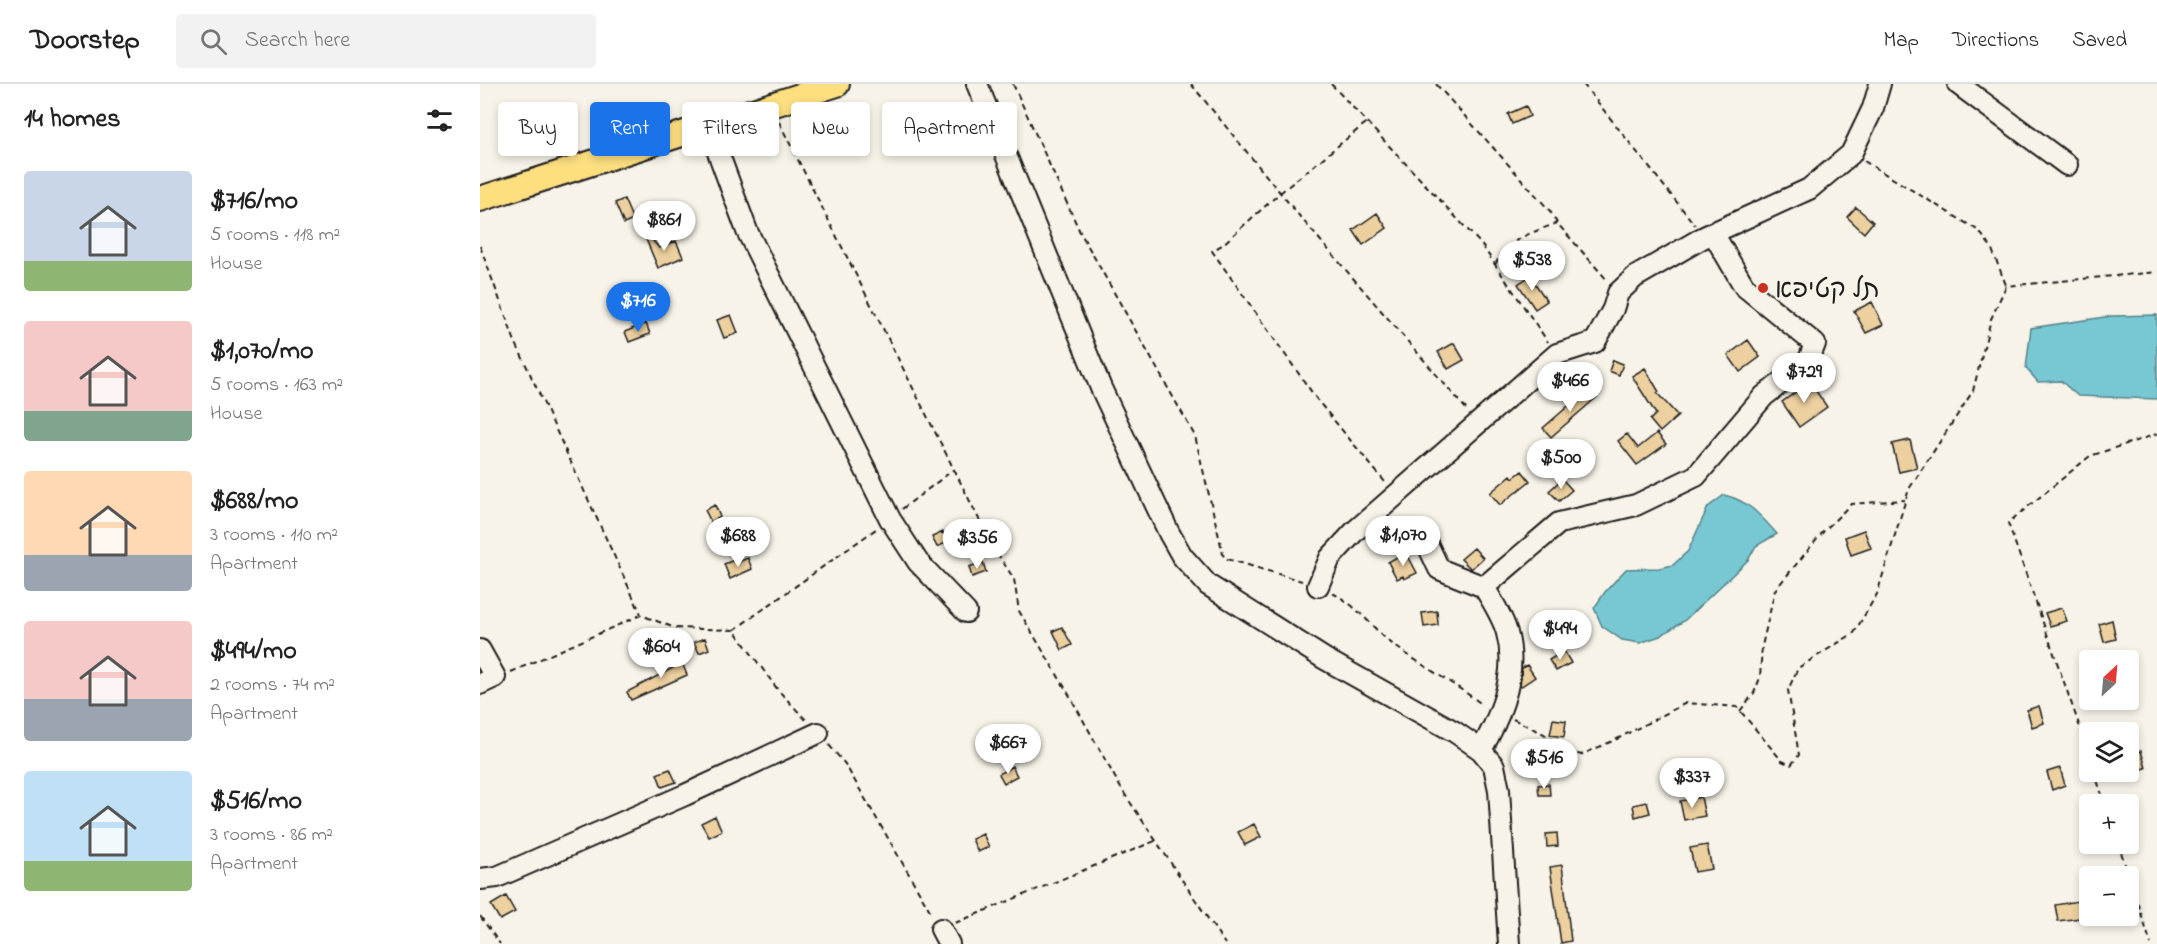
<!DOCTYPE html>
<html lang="en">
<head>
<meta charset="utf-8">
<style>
	body { margin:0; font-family:"Indie Flower","Playpen Sans Hebrew",sans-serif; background:#f2f2f2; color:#222; height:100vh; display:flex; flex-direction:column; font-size:22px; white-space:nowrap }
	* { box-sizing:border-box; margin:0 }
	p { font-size:20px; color:#767676 }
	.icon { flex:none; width:33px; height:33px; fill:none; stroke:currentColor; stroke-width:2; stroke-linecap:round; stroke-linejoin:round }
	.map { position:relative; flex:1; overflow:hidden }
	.details { display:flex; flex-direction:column; background:#fff; width:480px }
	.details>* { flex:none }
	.banner { position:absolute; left:18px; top:18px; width:570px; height:54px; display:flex; gap:12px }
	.needle { width:39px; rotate:26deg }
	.buttons { position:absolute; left:1599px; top:566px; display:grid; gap:12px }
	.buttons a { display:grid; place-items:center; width:60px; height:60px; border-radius:6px; background:#fff; box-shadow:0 3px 9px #0003; font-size:30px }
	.price { position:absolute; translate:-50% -51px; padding:0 14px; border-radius:21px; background:#fff; color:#222; font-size:20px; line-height:39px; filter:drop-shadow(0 2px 3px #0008) }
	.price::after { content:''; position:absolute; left:50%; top:36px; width:18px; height:14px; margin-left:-9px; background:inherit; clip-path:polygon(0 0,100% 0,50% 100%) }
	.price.selected { background:#1a73e8; color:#fff }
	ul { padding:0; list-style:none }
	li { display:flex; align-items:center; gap:18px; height:150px; padding:0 24px }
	li span { display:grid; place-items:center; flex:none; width:168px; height:120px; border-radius:6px; color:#555 }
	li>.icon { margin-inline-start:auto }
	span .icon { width:72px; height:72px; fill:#fffc; stroke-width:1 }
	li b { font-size:26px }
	h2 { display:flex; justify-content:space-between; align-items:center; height:72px; padding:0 24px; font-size:26px }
	.chip { padding:0 21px; border-radius:6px; background:#fff; box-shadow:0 3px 9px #0003; font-size:21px; line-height:54px }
	.chip.selected { background:#1a73e8; color:#fff }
	header { display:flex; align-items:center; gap:36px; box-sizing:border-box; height:84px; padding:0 30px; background:#fff; border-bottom:2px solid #e0e0e0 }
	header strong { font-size:28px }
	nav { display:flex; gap:33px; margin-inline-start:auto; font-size:21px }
	.search { width:420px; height:54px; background:#f2f2f2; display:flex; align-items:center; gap:15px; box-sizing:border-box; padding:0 21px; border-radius:6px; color:#767676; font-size:22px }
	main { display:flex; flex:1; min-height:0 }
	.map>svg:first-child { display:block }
	.water { fill:#78c8d3; stroke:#53838a; stroke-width:1.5 }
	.building { fill:#edd0a0; stroke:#1c1c1c; stroke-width:1.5 }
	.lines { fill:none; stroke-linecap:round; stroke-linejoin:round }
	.minor-casing { stroke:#1c1c1c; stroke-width:24 }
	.major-casing { stroke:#1c1c1c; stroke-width:28 }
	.path { stroke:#1c1c1c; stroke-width:2; stroke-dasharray:6 4.5; stroke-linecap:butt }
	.minor { stroke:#f7f3e8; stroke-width:20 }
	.major { stroke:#fddf80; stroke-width:24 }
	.poi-dot { fill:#c8321e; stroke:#f7f3e8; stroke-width:2 }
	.labels { text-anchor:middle; stroke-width:4.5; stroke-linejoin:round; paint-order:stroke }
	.poi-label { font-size:26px; fill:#1c1c1c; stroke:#f7f3e8; text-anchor:start }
</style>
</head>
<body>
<header>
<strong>Doorstep</strong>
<div class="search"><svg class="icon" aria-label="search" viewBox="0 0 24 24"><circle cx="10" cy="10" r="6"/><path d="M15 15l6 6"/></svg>Search here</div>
<nav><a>Map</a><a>Directions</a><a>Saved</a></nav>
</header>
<main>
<section class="details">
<h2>14 homes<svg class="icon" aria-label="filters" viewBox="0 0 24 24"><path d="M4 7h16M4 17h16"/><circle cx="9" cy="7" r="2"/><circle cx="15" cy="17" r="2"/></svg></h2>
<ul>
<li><span style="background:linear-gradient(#c9d6e8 75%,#8fb573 0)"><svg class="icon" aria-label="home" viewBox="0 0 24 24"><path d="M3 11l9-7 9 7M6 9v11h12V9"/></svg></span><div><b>$716/mo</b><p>5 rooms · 118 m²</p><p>House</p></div></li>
<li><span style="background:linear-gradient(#f6c9c9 75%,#7fa58c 0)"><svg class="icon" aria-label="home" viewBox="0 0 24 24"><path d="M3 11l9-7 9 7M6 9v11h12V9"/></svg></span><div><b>$1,070/mo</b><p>5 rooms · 163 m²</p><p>House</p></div></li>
<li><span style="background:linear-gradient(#ffd9b3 70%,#9aa5b1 0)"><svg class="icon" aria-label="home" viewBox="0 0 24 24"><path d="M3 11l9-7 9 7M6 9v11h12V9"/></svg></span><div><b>$688/mo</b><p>3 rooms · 110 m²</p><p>Apartment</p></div></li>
<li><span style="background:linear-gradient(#f6c9c9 65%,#9aa5b1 0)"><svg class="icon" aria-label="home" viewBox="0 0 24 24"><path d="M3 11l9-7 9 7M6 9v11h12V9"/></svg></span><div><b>$494/mo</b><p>2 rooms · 74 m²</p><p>Apartment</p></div></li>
<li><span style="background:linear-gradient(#bfe0f5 75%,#8fb573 0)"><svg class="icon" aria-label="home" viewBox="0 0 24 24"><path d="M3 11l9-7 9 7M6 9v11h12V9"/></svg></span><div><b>$516/mo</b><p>3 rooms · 86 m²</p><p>Apartment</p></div></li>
</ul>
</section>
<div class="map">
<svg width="1677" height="860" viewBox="0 0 1677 860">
	<rect width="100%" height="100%" fill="#f7f3e8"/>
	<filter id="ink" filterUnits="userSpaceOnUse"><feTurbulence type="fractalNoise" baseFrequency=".0167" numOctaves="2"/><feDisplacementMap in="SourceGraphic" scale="12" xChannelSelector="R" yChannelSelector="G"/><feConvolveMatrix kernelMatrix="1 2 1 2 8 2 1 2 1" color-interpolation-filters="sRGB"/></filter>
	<g filter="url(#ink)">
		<path class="water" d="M 1677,231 L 1677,315 L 1598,312 L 1581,297 L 1558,298 L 1546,284 L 1551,244 L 1632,232 Z
			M 1244,411 C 1269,417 1280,431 1297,450 L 1276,462 L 1268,476 L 1204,537 L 1180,552 L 1160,559 L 1142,556 L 1122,542 L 1114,524 L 1125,508 L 1146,485 L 1179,484 L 1193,481 L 1208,467 L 1228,423 Z"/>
		<path class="building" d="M 1046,22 L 1050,32 L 1032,40 L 1028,30 Z
			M 144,115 L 153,136 L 144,140 L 135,119 Z
			M 1376,123 L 1393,138 L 1384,149 L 1367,133 Z
			M 897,129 L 907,144 L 883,161 L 873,146 Z
			M 165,147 L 179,164 L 196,157 L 203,173 L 178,184 L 163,148 Z
			M 1050,192 L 1067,217 L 1055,225 L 1038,200 Z
			M 1392,218 L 1403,241 L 1386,249 L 1374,227 Z
			M 251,231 L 258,249 L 244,254 L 237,236 Z
			M 166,239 L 170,250 L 149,258 L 145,248 Z
			M 1268,256 L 1280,273 L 1260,288 L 1248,271 Z
			M 974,259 L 984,276 L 968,285 L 958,268 Z
			M 1133,276 L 1143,280 L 1139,291 L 1129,287 Z
			M 1165,284 L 1179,308 L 1177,309 L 1198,332 L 1180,348 L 1170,336 L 1176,330 L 1152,292 Z
			M 1330,298 L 1347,323 L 1319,343 L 1302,318 Z
			M 1109,304 L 1117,313 L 1071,353 L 1063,344 Z
			M 1177,349 L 1186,360 L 1157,381 L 1138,357 L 1147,350 L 1158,364 Z
			M 1430,356 L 1437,384 L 1419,388 L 1412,360 Z
			M 1042,387 L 1050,397 L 1020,421 L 1010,409 L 1031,391 L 1033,394 Z
			M 1082,395 L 1092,406 L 1079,417 L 1069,407 Z
			M 235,421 L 240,433 L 231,438 L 225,426 Z
			M 1384,446 L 1391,464 L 1371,471 L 1365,453 Z
			M 463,448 L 468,458 L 457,463 L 452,453 Z
			M 994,464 L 1003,474 L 991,485 L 981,475 Z
			M 926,468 L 937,489 L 924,495 L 923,492 L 917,495 L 908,478 Z
			M 268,474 L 272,485 L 250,495 L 244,480 L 257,475 L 258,478 Z
			M 503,478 L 506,488 L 492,493 L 489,483 Z
			M 1582,524 L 1587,537 L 1570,542 L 1565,529 Z
			M 957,527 L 958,541 L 944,543 L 942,529 Z
			M 1632,536 L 1636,555 L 1624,558 L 1619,540 Z
			M 582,543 L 592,561 L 582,566 L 573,547 Z
			M 225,554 L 229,565 L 219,569 L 214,558 Z
			M 1084,567 L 1091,579 L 1076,587 L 1069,576 Z
			M 198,569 L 207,591 L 151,616 L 147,608 L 193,584 L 188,574 Z
			M 1047,581 L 1055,593 L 1040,603 L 1042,584 Z
			M 1559,622 L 1564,639 L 1552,643 L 1547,626 Z
			M 1073,635 L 1086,637 L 1084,653 L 1070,651 Z
			M 1661,667 L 1666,684 L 1652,688 L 1648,670 Z
			M 532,682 L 537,692 L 524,699 L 519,690 Z
			M 1580,684 L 1585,701 L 1572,706 L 1567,688 Z
			M 190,685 L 196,698 L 182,703 L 177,690 Z
			M 1069,700 L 1070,711 L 1059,711 L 1058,701 Z
			M 1221,713 L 1225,732 L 1204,736 L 1200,717 Z
			M 1167,718 L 1170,729 L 1155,733 L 1153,721 Z
			M 235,732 L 242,747 L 229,753 L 221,739 Z
			M 774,740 L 781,753 L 765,761 L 758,748 Z
			M 1077,749 L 1078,762 L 1067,763 L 1066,750 Z
			M 503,750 L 509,763 L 498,768 L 492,755 Z
			M 1227,761 L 1232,785 L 1215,788 L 1210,764 Z
			M 1082,781 L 1091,857 L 1081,859 L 1070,783 Z
			M 26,812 L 35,828 L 20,836 L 11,821 Z
			M 1598,817 L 1600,834 L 1578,837 L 1575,821 Z"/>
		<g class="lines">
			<defs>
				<path id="minor" d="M 497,0 L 621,304 L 689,449 L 702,472 L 728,501 L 845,575 L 975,648 L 1001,666 L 1014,682 L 1019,706 L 1029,860
					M 1478,0 L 1587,81
					M 228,41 L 267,147 L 410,435 L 438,478 L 486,528
					M 944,453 L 959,485 L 1004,503 C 1012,517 1023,533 1027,549 C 1038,589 1021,632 1001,666
					M 838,502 L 850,474 L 875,447 L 1077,270 L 1115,258 L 1133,225 L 1138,209 L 1155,193 L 1224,153 L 1329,105 L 1371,70 L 1393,24 L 1400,0
					M 1004,503 L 1079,439 L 1156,421 L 1216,392 L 1284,312 L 1328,278 L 1335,260 L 1264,202 L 1233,149
					M 0,566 L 15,593 L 0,600
					M 0,795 L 17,793 L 205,711 L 338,649
					M 461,845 L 469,860"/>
				<path id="major" d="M 0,115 L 357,0"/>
			</defs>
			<use href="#minor" class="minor-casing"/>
			<use href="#major" class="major-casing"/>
			<path class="path" d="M 533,0 L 600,148 L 715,352 L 744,474 L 822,497
				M 711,0 L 821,134 L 987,326
				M 851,0 L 1001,160 L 1068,258
				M 956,0 L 1070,127 L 1077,139 L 1128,197
				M 1103,0 L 1215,141
				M 299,38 L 512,461 L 534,495 L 539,527 L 587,607 L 642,706 L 745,860
				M 886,39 L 800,109 L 742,161 L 732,167 L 838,317 L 905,398
				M 1384,77 L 1499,147 L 1511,163 L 1526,201
				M 0,162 L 34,255 L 161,530
				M 1015,181 C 1029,153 1050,150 1077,139
				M 422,425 L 473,386
				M 852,509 C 877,520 893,546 915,562 C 944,583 975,600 1003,621
				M 254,546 L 396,445
				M 31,588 L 161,531 L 195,544 L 254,546 L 298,606 L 327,637
				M 1260,627 L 1274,609 L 1280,594 L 1282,562 L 1295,506 L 1343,448 L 1371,420 L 1425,416
				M 1033,635 L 1064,650 L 1081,663 L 1101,671 L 1135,656 L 1206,619 L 1257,623 L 1302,677 L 1311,681 L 1319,671 L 1308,606 L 1318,584 L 1374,549 L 1397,510 L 1429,405 L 1493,307 L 1511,235 L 1526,202 L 1677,188
				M 349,661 L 365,680 L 452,830
				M 1610,672 L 1528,439 L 1610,372 L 1677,350
				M 1614,687 L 1625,720
				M 1638,759 L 1671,860
				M 0,832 L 20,860
				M 475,839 L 675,757"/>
			<use href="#minor" class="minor"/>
			<use href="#major" class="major"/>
		</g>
	</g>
	<circle class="poi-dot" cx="1283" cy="204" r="6"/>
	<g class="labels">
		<g class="poi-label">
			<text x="1295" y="213">תל קטיפא</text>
		</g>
	</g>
</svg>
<div class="buttons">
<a><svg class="needle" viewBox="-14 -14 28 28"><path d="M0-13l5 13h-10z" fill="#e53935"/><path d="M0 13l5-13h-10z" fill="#767676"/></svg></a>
<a><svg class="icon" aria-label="layers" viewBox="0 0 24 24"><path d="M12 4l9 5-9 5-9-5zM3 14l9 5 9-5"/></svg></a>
<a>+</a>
<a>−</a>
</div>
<b class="price" style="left:184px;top:168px">$861</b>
<b class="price" style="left:1052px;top:208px">$538</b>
<b class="price selected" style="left:158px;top:249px">$716</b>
<b class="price" style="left:1324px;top:320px">$729</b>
<b class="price" style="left:1090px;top:329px">$466</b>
<b class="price" style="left:1081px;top:406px">$500</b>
<b class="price" style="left:923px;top:483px">$1,070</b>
<b class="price" style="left:258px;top:484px">$688</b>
<b class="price" style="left:497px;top:486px">$356</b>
<b class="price" style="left:1080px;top:577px">$494</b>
<b class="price" style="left:181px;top:595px">$604</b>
<b class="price" style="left:528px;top:691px">$667</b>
<b class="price" style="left:1064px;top:706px">$516</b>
<b class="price" style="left:1212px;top:725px">$337</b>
<div class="banner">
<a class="chip">Buy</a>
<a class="chip selected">Rent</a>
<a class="chip">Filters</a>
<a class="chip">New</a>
<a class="chip">Apartment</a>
</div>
</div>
</main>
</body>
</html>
